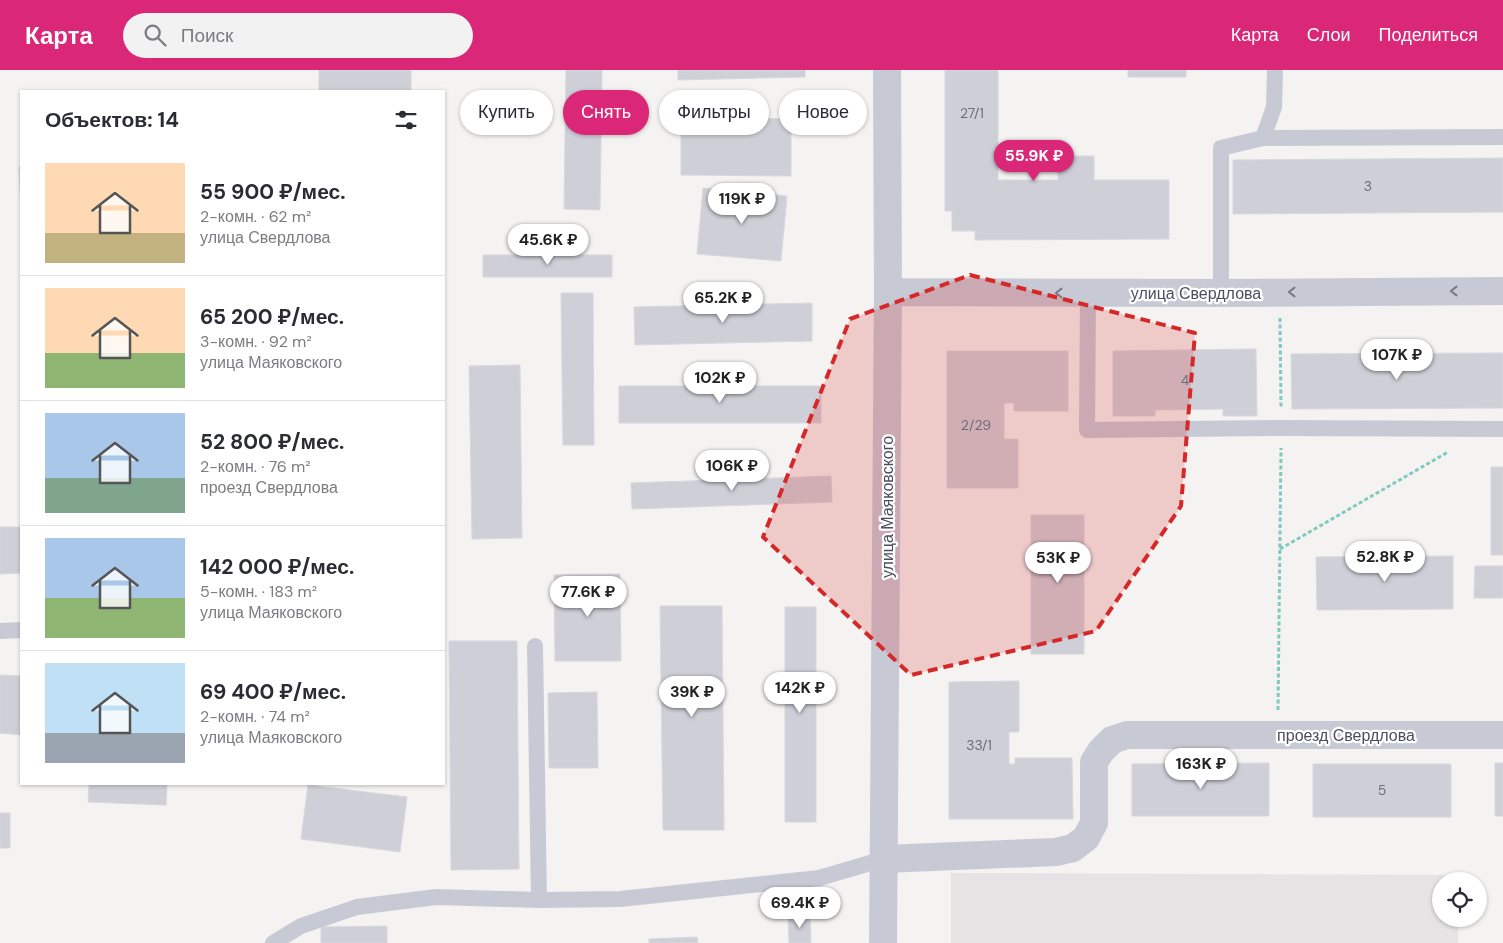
<!DOCTYPE html>
<html lang="ru">
<head>
<meta charset="utf-8">
<style>
	body { margin:0; font-family:"DM Sans",sans-serif; background:#f2f2f3; color:#2b2b33; height:100vh; display:flex; flex-direction:column; font-size:19px; white-space:nowrap }
	* { box-sizing:border-box; margin:0 }
	p { font-size:16px; color:#7c7c81 }
	.icon { flex:none; width:28px; height:28px; fill:none; stroke:currentColor; stroke-width:2; stroke-linecap:round; stroke-linejoin:round }
	.map { position:relative; flex:1; overflow:hidden }
	.panel { position:absolute; left:20px; top:20px; width:425px; height:695px; display:flex; flex-direction:column; background:#fff; border-radius:0px; box-shadow:0 1px 4px #0004 }
	.panel>* { flex:none }
	.hud { position:absolute; left:460px; top:20px; width:475px; height:45px; display:flex; gap:10px }
	.tools { position:absolute; left:1432px; top:802px; display:grid; gap:10px }
	.tools a { display:grid; place-items:center; width:55px; height:55px; border-radius:50%; background:#fff; box-shadow:0 1px 4px #0004; font-size:25px }
	.price { position:absolute; translate:-50% -42px; padding:0 11px; border-radius:18px; background:#fff; color:#222; font-size:16px; line-height:32px; filter:drop-shadow(0 1px 2px #0008) }
	.price::after { content:''; position:absolute; left:50%; top:30px; width:15px; height:11px; margin-left:-8px; background:inherit; clip-path:polygon(0 0,100% 0,50% 100%) }
	.price.current { background:#db2777; color:#fff }
	ul { padding:0; list-style:none }
	li { display:flex; align-items:center; gap:15px; height:125px; padding:0 25px }
	li+li { border-top:1px solid #e1e1e2 }
	li span { display:grid; place-items:center; flex:none; width:140px; height:100px; border-radius:0px; color:#555 }
	li>.icon { margin-inline-start:auto }
	span .icon { width:60px; height:60px; fill:#fffc; stroke-width:1 }
	li b { font-size:21px }
	h2 { display:flex; justify-content:space-between; align-items:center; height:60px; padding:0 25px; font-size:21px }
	.tag { padding:0 18px; border-radius:22px; background:#fff; box-shadow:0 1px 4px #0004; font-size:18px; line-height:45px }
	.tag.current { background:#db2777; color:#fff }
	header { display:flex; align-items:center; gap:30px; box-sizing:border-box; height:70px; padding:0 25px; background:#db2777; color:#fff }
	header strong { font-size:24px }
	nav { display:flex; gap:28px; margin-inline-start:auto; font-size:18px }
	.search { width:350px; height:45px; background:#f2f2f3; display:flex; align-items:center; gap:12px; box-sizing:border-box; padding:0 18px; border-radius:28px; color:#7c7c81; font-size:19px }
	.map>svg:first-child { display:block }
	.education { fill:#e5e3e3 }
	.building { fill:#cfd0d7; stroke:#d7d7dd }
	.lines { fill:none; stroke-linecap:round; stroke-linejoin:round }
	.path { stroke:#7fc9be; stroke-width:3; stroke-dasharray:4 2.5; stroke-linecap:butt }
	.lane { stroke:#c7cad5; stroke-width:16 }
	.street { stroke:#c7cad5; stroke-width:28 }
	.oneway { stroke:#767988 }
	.marked { fill:#d62828; fill-opacity:0.2; stroke:#d62828; stroke-width:4; stroke-dasharray:10 6; stroke-linejoin:round }
	.labels { text-anchor:middle; stroke-width:4.5; stroke-linejoin:round; paint-order:stroke }
	.number-label { font-size:14px; fill:#6c6e7c }
	.street-label { font-size:16px; fill:#4b4e5e; stroke:#fff }
</style>
</head>
<body>
<header>
<strong>Карта</strong>
<div class="search"><svg class="icon" aria-label="search" viewBox="0 0 24 24"><circle cx="10" cy="10" r="6"/><path d="M15 15l6 6"/></svg>Поиск</div>
<nav><a>Карта</a><a>Слои</a><a>Поделиться</a></nav>
</header>
<div class="map">
<svg width="1503" height="873" viewBox="0 0 1503 873">
	<rect width="100%" height="100%" fill="#f4f3f2"/>
	<path class="education" d="M 951,803 L 1458,805 L 1458,811 L 1441,811 L 1441,849 L 1458,849 L 1458,873 L 951,873 Z"/>
	<path class="building" d="M 319,0 L 411,0 L 411,21 L 319,21 Z
		M 566,0 L 602,0 L 600,140 L 564,139 Z
		M 678,0 L 805,0 L 805,7 L 678,10 Z
		M 945,0 L 998,0 L 998,110 L 1058,110 L 1058,86 L 1094,86 L 1094,110 L 1169,110 L 1169,169 L 975,170 L 975,161 L 952,161 L 952,141 L 945,141 Z
		M 1128,0 L 1186,0 L 1186,7 L 1128,7 Z
		M 681,47 L 791,49 L 791,106 L 681,105 Z
		M 1503,88 L 1503,142 L 1233,144 L 1233,90 Z
		M 19,97 L 21,97 L 21,140 Z
		M 703,118 L 787,126 L 781,191 L 697,184 Z
		M 483,185 L 612,185 L 612,207 L 483,207 Z
		M 561,223 L 593,223 L 594,375 L 563,375 Z
		M 812,233 L 812,271 L 635,275 L 634,237 Z
		M 1256,279 L 1257,346 L 1223,346 L 1223,339 L 1155,340 L 1155,346 L 1113,346 L 1113,281 Z
		M 947,281 L 1068,281 L 1068,341 L 1014,341 L 1014,333 L 1004,333 L 1004,369 L 1018,369 L 1018,418 L 947,418 Z
		M 1503,283 L 1503,338 L 1292,339 L 1291,284 Z
		M 520,295 L 522,468 L 472,469 L 469,296 Z
		M 619,316 L 821,316 L 821,353 L 619,353 Z
		M 1491,397 L 1503,397 L 1503,485 L 1491,485 Z
		M 831,406 L 832,432 L 632,439 L 631,413 Z
		M 1031,445 L 1084,445 L 1084,584 L 1031,584 Z
		M 0,457 L 21,457 L 21,503 L 0,504 Z
		M 1453,486 L 1453,539 L 1317,540 L 1316,487 Z
		M 1475,496 L 1503,496 L 1503,528 L 1474,528 Z
		M 620,504 L 621,591 L 555,591 L 554,505 Z
		M 660,536 L 722,536 L 724,760 L 663,760 Z
		M 785,537 L 816,537 L 816,752 L 785,752 Z
		M 449,571 L 517,571 L 519,799 L 451,800 Z
		M 0,605 L 21,606 L 21,665 L 0,663 Z
		M 1019,611 L 1019,662 L 1009,662 L 1009,694 L 1015,694 L 1015,688 L 1072,688 L 1073,749 L 949,749 L 949,612 Z
		M 597,622 L 598,698 L 549,698 L 548,623 Z
		M 1269,693 L 1269,746 L 1132,746 L 1132,694 Z
		M 1495,693 L 1503,693 L 1503,746 L 1495,746 Z
		M 1313,694 L 1451,694 L 1451,747 L 1313,747 Z
		M 89,714 L 167,714 L 166,735 L 88,732 Z
		M 308,715 L 407,727 L 400,782 L 301,769 Z
		M 0,743 L 10,743 L 10,778 L 0,778 Z
		M 788,844 L 810,844 L 811,873 L 789,873 Z
		M 387,856 L 387,873 L 321,873 L 321,857 Z
		M 697,867 L 698,873 L 649,873 L 649,869 Z"/>
	<g class="lines">
		<path class="path" d="M 1280,248 L 1281,337
			M 1280,479 L 1448,382
			M 1278,640 L 1281,378"/>
		<path class="lane" d="M 1263,68 L 1503,67
			M 1088,223 L 1087,360 L 1281,358 L 1503,359
			M 1221,223 L 1221,78 L 1263,68 L 1274,37 L 1275,0
			M 0,561 L 21,560
			M 535,576 L 539,830
			M 273,873 L 301,856 L 357,837 L 436,827 L 539,830 L 620,829 L 819,808 L 884,789"/>
		<path class="street" d="M 888,222 L 1221,223 L 1503,221
			M 884,789 L 1056,782 L 1073,778 L 1086,768 L 1094,753 L 1094,692 L 1101,681 L 1112,670 L 1127,665 L 1503,665
			M 883,873 L 888,222 L 887,0"/>
	</g>
	<defs><path id="oneway-chevron" d="M-2-3.5L2.5 0L-2 3.5" fill="none" stroke-width="1.6" stroke-linecap="round" stroke-linejoin="round" transform="scale(1.25)"/></defs>
	<g class="oneway">
		<use href="#oneway-chevron" transform="translate(1454 221) rotate(180)"/>
		<use href="#oneway-chevron" transform="translate(1292 222) rotate(180)"/>
		<use href="#oneway-chevron" transform="translate(1059 223) rotate(180)"/>
	</g>
	<path class="marked" d="M 970,205 L 1195,263 L 1181,436 L 1096,561 L 911,605 L 763,467 L 850,249 Z"/>
	<g class="labels">
		<g class="number-label">
			<text x="972" y="48">27/1</text>
			<text x="1368" y="121">3</text>
			<text x="1185" y="315">4</text>
			<text x="976" y="360">2/29</text>
			<text x="979" y="680">33/1</text>
			<text x="1382" y="725">5</text>
		</g>
		<g class="street-label">
			<text x="1196" y="229">улица Свердлова</text>
			<text transform="translate(887 437) rotate(-90)" y="6">улица Маяковского</text>
			<text x="1346" y="671">проезд Свердлова</text>
		</g>
	</g>
</svg>
<div class="tools">
<a><svg class="icon" aria-label="locate" viewBox="0 0 24 24"><circle cx="12" cy="12" r="6"/><path d="M12 2v4M12 18v4M2 12h4M18 12h4"/></svg></a>
</div>
<b class="price current" style="left:1034px;top:112px">55.9K ₽</b>
<b class="price" style="left:742px;top:155px">119K ₽</b>
<b class="price" style="left:548px;top:196px">45.6K ₽</b>
<b class="price" style="left:723px;top:254px">65.2K ₽</b>
<b class="price" style="left:1397px;top:311px">107K ₽</b>
<b class="price" style="left:720px;top:334px">102K ₽</b>
<b class="price" style="left:732px;top:422px">106K ₽</b>
<b class="price" style="left:1385px;top:513px">52.8K ₽</b>
<b class="price" style="left:1058px;top:514px">53K ₽</b>
<b class="price" style="left:588px;top:548px">77.6K ₽</b>
<b class="price" style="left:800px;top:644px">142K ₽</b>
<b class="price" style="left:692px;top:648px">39K ₽</b>
<b class="price" style="left:1201px;top:720px">163K ₽</b>
<b class="price" style="left:800px;top:859px">69.4K ₽</b>
<div class="hud">
<a class="tag">Купить</a>
<a class="tag current">Снять</a>
<a class="tag">Фильтры</a>
<a class="tag">Новое</a>
</div>
<section class="panel">
<h2>Объектов: 14<svg class="icon" aria-label="filters" viewBox="0 0 24 24"><path d="M4 7h16M4 17h16"/><circle cx="9" cy="7" r="2"/><circle cx="15" cy="17" r="2"/></svg></h2>
<ul>
<li><span style="background:linear-gradient(#ffd9b3 70%,#c2b280 0)"><svg class="icon" aria-label="home" viewBox="0 0 24 24"><path d="M3 11l9-7 9 7M6 9v11h12V9"/></svg></span><div><b>55 900 ₽/мес.</b><p>2-комн. · 62 m²</p><p>улица Свердлова</p></div></li>
<li><span style="background:linear-gradient(#ffd9b3 65%,#8fb573 0)"><svg class="icon" aria-label="home" viewBox="0 0 24 24"><path d="M3 11l9-7 9 7M6 9v11h12V9"/></svg></span><div><b>65 200 ₽/мес.</b><p>3-комн. · 92 m²</p><p>улица Маяковского</p></div></li>
<li><span style="background:linear-gradient(#a9c7e8 65%,#7fa58c 0)"><svg class="icon" aria-label="home" viewBox="0 0 24 24"><path d="M3 11l9-7 9 7M6 9v11h12V9"/></svg></span><div><b>52 800 ₽/мес.</b><p>2-комн. · 76 m²</p><p>проезд Свердлова</p></div></li>
<li><span style="background:linear-gradient(#a9c7e8 60%,#8fb573 0)"><svg class="icon" aria-label="home" viewBox="0 0 24 24"><path d="M3 11l9-7 9 7M6 9v11h12V9"/></svg></span><div><b>142 000 ₽/мес.</b><p>5-комн. · 183 m²</p><p>улица Маяковского</p></div></li>
<li><span style="background:linear-gradient(#bfe0f5 70%,#9aa5b1 0)"><svg class="icon" aria-label="home" viewBox="0 0 24 24"><path d="M3 11l9-7 9 7M6 9v11h12V9"/></svg></span><div><b>69 400 ₽/мес.</b><p>2-комн. · 74 m²</p><p>улица Маяковского</p></div></li>
</ul>
</section>
</div>
</body>
</html>
